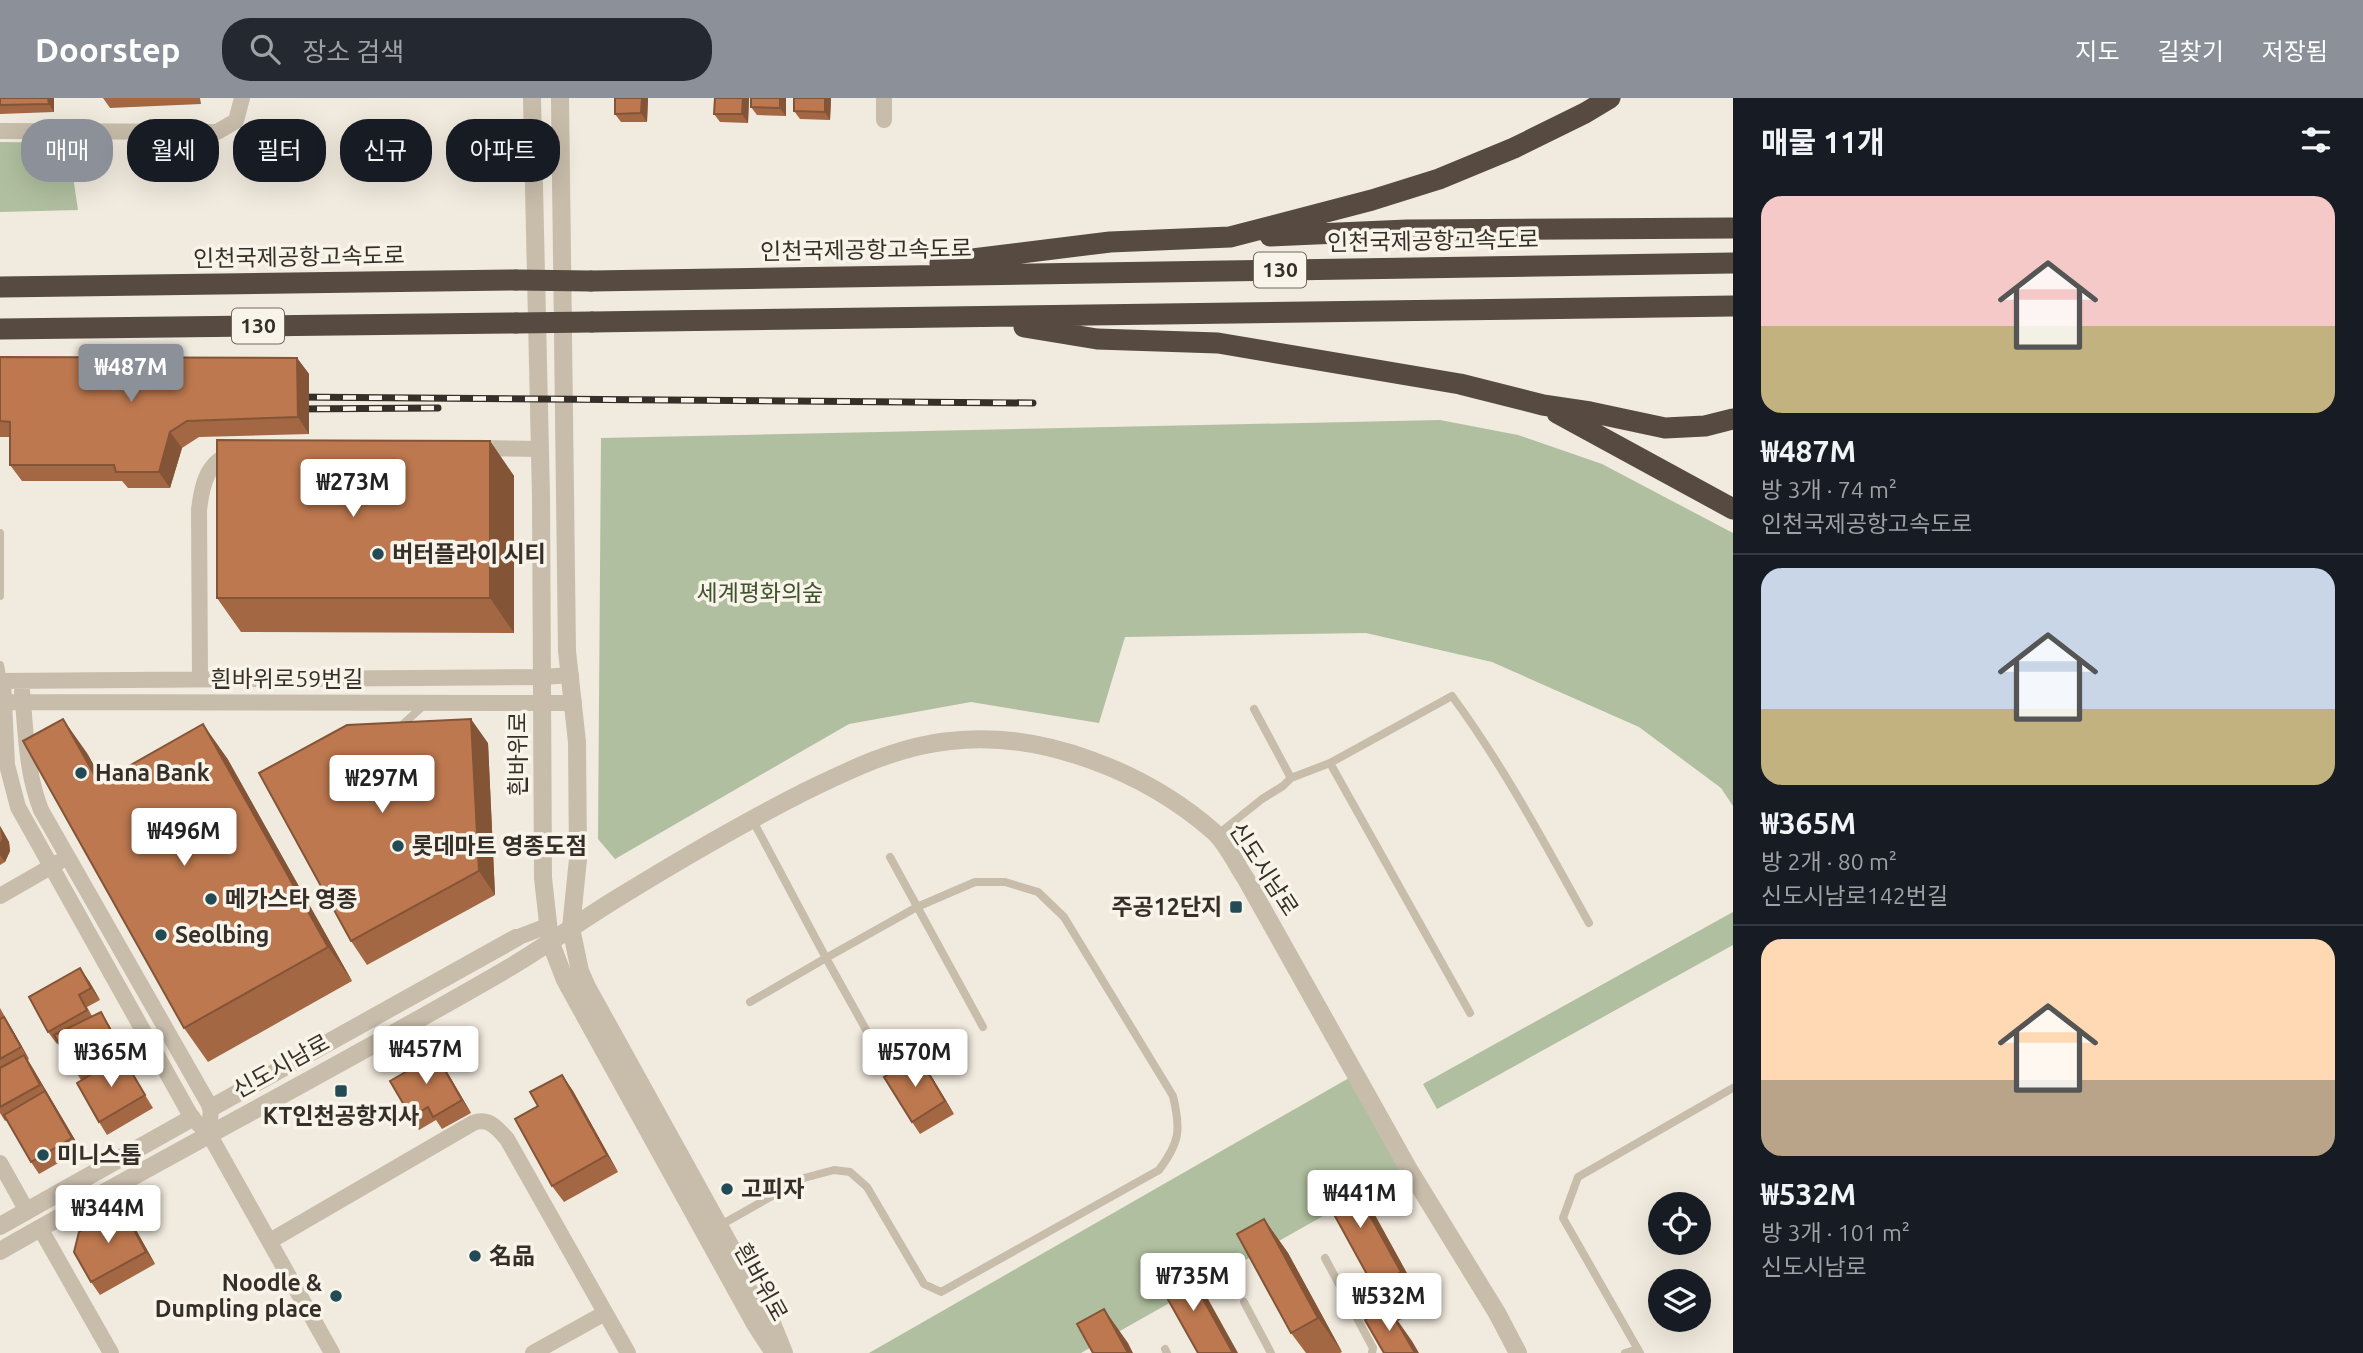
<!DOCTYPE html>
<html lang="ko">
<head>
<meta charset="utf-8">
<style>
	body { margin:0; font-family:Ubuntu,"Noto Sans KR",sans-serif; background:#242831; color:#f1f3f6; height:100vh; display:flex; flex-direction:column; font-size:26px; white-space:nowrap }
	* { box-sizing:border-box; margin:0 }
	p { font-size:23px; color:#9ea1a6 }
	.icon { flex:none; width:38px; height:38px; fill:none; stroke:currentColor; stroke-width:2; stroke-linecap:round; stroke-linejoin:round }
	.map { position:relative; flex:1; overflow:hidden }
	.drawer { display:flex; flex-direction:column; background:#171b24; width:630px }
	.drawer>* { flex:none }
	.banner { position:absolute; left:21px; top:21px; width:665px; height:63px; display:flex; gap:14px }
	.fabs { position:absolute; left:1648px; top:1094px; display:grid; gap:14px }
	.fabs a { display:grid; place-items:center; width:63px; height:63px; border-radius:50%; background:#171b24; box-shadow:0 7px 28px #0002; font-size:35px }
	.price { position:absolute; translate:-50% -60px; padding:0 16px; border-radius:7px; background:#fff; color:#222; font-size:23px; line-height:46px; filter:drop-shadow(0 2px 4px #0008) }
	.price::after { content:''; position:absolute; left:50%; top:42px; width:21px; height:16px; margin-left:-10px; background:inherit; clip-path:polygon(0 0,100% 0,50% 100%) }
	.price.active { background:#8c9099; color:#fff }
	ul { padding:0; list-style:none }
	li { display:grid; align-content:center; gap:14px; height:371px; padding:0 28px }
	li+li { border-top:2px solid #363941 }
	li span { display:grid; place-items:center; height:217px; border-radius:21px; color:#555 }
	li>.icon { margin-inline-start:auto }
	span .icon { width:126px; height:126px; fill:#fffc; stroke-width:1 }
	li b { font-size:30px }
	h2 { display:flex; justify-content:space-between; align-items:center; height:84px; padding:0 28px; font-size:30px }
	.pill { padding:0 24px; border-radius:28px; background:#171b24; box-shadow:0 7px 28px #0002; font-size:24px; line-height:63px }
	.pill.active { background:#8c9099; color:#fff }
	header { display:flex; align-items:center; gap:42px; box-sizing:border-box; height:98px; padding:0 35px; background:#8c9099; color:#fff }
	header strong { font-size:33px }
	nav { display:flex; gap:38px; margin-inline-start:auto; font-size:24px }
	.search { width:490px; height:63px; background:#242831; display:flex; align-items:center; gap:18px; box-sizing:border-box; padding:0 24px; border-radius:28px; color:#9ea1a6; font-size:26px }
	main { display:flex; flex:1; min-height:0 }
	.map>svg:first-child { display:block }
	.green { fill:#b0bf9f }
	.lines { fill:none; stroke-linecap:round; stroke-linejoin:round }
	.service { stroke:#c8bcaa; stroke-width:8 }
	.minor { stroke:#c8bcaa; stroke-width:16 }
	.tertiary { stroke:#c8bcaa; stroke-width:18 }
	.motorway { stroke:#564a41; stroke-width:21 }
	.rail-casing { stroke:#362f29; stroke-width:7 }
	.rail { stroke:#f8f4ea; stroke-width:4.5; stroke-dasharray:13; stroke-linecap:butt }
	.motorway-bridge { stroke:#564a41; stroke-width:21 }
	.wall { fill:#a36744 }
	.shaded-wall { fill:#845437 }
	.building { fill:#bd784f; stroke:#845437; stroke-width:2 }
	.poi-dot { fill:#224b55; stroke:#f8f4ea; stroke-width:2.5 }
	.labels { text-anchor:middle; stroke-width:7; stroke-linejoin:round; paint-order:stroke }
	.shield { fill:#f8f4ea; stroke:#706a63; stroke-width:2 }
	.shield-label { font-size:21px; font-weight:bold; fill:#362f29 }
	.street-label { font-size:23px; fill:#362f29; stroke:#f8f4ea }
	.poi-label { font-size:23px; font-weight:bold; fill:#362f29; stroke:#f8f4ea; text-anchor:start }
	.park-label { font-size:23px; fill:#41522f; stroke:#f8f4ea }
</style>
</head>
<body>
<header>
<strong>Doorstep</strong>
<div class="search"><svg class="icon" aria-label="search" viewBox="0 0 24 24"><circle cx="10" cy="10" r="6"/><path d="M15 15l6 6"/></svg>장소 검색</div>
<nav><a>지도</a><a>길찾기</a><a>저장됨</a></nav>
</header>
<main>
<div class="map">
<svg width="1733" height="1255" viewBox="0 0 1733 1255">
	<rect width="100%" height="100%" fill="#f1eade"/>
	<path class="green" d="M 0,44 L 68,45 L 78,112 L 0,114 Z
		M 1440,322 L 1518,337 L 1602,366 L 1733,435 L 1733,708 L 1721,690 L 1639,629 L 1492,564 L 1366,535 L 1125,539 L 1099,625 L 971,604 L 849,626 L 615,761 L 598,741 L 601,340 Z
		M 1733,814 L 1733,847 L 1437,1011 L 1423,986 Z
		M 1356,976 L 1408,1070 L 1081,1255 L 869,1255 Z"/>
	<g class="lines">
		<path class="service" d="M 0,435 L 0,498
			M 0,567 L 3,583
			M 1254,611 L 1291,680
			M 400,629 L 424,607
			M 1330,665 L 1452,598 C 1505,670 1546,748 1589,825
			M 1217,737 L 1262,701 L 1283,688 L 1291,680 L 1330,665 L 1470,915
			M 890,759 L 983,929
			M 750,904 L 826,860 L 752,721
			M 719,1128 L 804,1080 L 834,1072 L 850,1074 L 867,1089 L 924,1186 L 941,1194 L 1159,1072 C 1180,1044 1181,1032 1173,998 L 1064,819 L 1038,794 L 1005,784 L 975,784 L 917,809 L 826,860 L 874,946
			M 1325,1160 L 1373,1250 L 1372,1255
			M 1244,1204 L 1271,1255
			M 1165,1251 L 1167,1255
			M 1625,1255 L 1638,1251
			M 1640,1255 L 1563,1120 L 1578,1079 L 1733,990"/>
		<path class="minor" d="M 884,22 L 884,0
			M 0,33 L 217,34 L 236,23 L 242,0
			M 475,350 L 540,351
			M 200,580 L 199,412 C 202,386 207,362 236,354
			M 0,583 L 543,579 L 571,577
			M 3,583 L 7,667 L 18,709 L 192,1020 L 209,1036 L 332,1255
			M 22,593 C 26,634 26,674 41,712 L 211,1010 L 209,1036
			M 0,604 L 574,605
			M 0,798 L 59,764
			M 516,840 L 547,828
			M 0,1065 L 27,1113
			M 40,1130 L 111,1255
			M 270,1143 L 473,1025 C 489,1019 497,1030 507,1041 L 628,1255
			M 533,1255 L 605,1215"/>
		<path class="tertiary" d="M 532,0 L 541,399 L 543,780 L 550,843 L 565,882 L 755,1226 L 774,1255
			M 560,0 L 567,553 L 577,644 L 578,761 L 571,830 L 580,873 L 587,889 L 769,1218 L 784,1255
			M 211,1010 L 516,840
			M 0,1128 L 192,1020
			M 0,1153 C 168,1057 340,968 507,871 C 544,849 579,824 616,801 C 676,764 739,727 802,695 C 849,672 898,648 950,643 C 1041,632 1146,674 1214,734 C 1227,746 1236,766 1246,781 L 1408,1070 L 1497,1215 L 1518,1255"/>
		<path class="motorway" d="M 1270,138 L 1407,132 L 1733,130
			M 940,165 L 1110,144 L 1230,139 L 1372,102 L 1439,81 L 1514,50 L 1585,15 L 1610,0
			M 591,183 L 1733,165
			M 0,189 L 516,182
			M 592,224 L 1733,208
			M 1024,229 L 1097,241 L 1218,245 L 1460,286 L 1543,307 L 1590,314 L 1665,330 L 1705,328 L 1733,321
			M 0,231 L 516,225
			M 1557,315 L 1733,411"/>
		<defs>
			<path id="rail" d="M 291,299 L 1033,305
				M 291,311 L 438,310"/>
		</defs>
		<use href="#rail" class="rail-casing"/>
		<use href="#rail" class="rail"/>
		<path class="motorway-bridge" d="M 516,182 L 591,183
			M 516,225 L 592,224"/>
	</g>
	<path class="wall" d="M 0,0 L 54,0 L 54,14 L 0,16 Z
		M 103,0 L 200,0 L 201,6 L 110,10 Z
		M 615,0 L 648,0 L 647,24 L 621,24 L 615,16 Z
		M 715,0 L 749,0 L 748,25 L 720,24 L 714,16 Z
		M 786,0 L 786,18 L 757,17 L 751,9 Z
		M 794,0 L 831,0 L 830,22 L 800,21 L 794,13 Z
		M 0,259 L 297,260 L 309,276 L 309,336 L 199,339 L 182,350 L 170,390 L 128,390 L 122,383 L 22,383 L 10,367 L 10,339 L 0,339 Z
		M 490,343 L 514,378 L 514,535 L 241,534 L 217,500 Z
		M 488,645 L 495,797 L 367,867 L 351,843 Z
		M 87,655 L 102,683 L 227,660 L 352,883 L 208,964 L 184,930 Z
		M 0,728 L 9,744 L 10,753 L 5,764 L 0,767 Z
		M 89,883 L 100,902 L 87,909 L 92,918 L 109,927 L 127,960 L 124,962 L 153,1010 L 107,1037 L 99,1024 L 81,982 L 58,945 L 57,946 L 48,934 Z
		M 0,910 L 29,961 L 28,962 L 81,1052 L 39,1076 L 31,1064 L 7,1022 L 5,1023 L 0,1015 Z
		M 432,950 L 440,962 L 471,1015 L 442,1031 L 436,1022 L 419,1032 L 411,1019 L 409,972 Z
		M 927,971 L 954,1016 L 920,1036 L 912,1024 Z
		M 562,977 L 573,993 L 618,1074 L 564,1104 L 552,1088 L 538,1008 Z
		M 122,1110 L 131,1123 L 155,1166 L 100,1197 L 91,1184 Z
		M 1371,1110 L 1425,1208 L 1398,1223 L 1374,1189 Z
		M 1264,1121 L 1288,1155 L 1342,1254 L 1340,1255 L 1306,1255 L 1291,1235 Z"/>
	<path class="shaded-wall" d="M 48,0 L 54,0 L 54,14 L 49,6 Z
		M 642,0 L 648,0 L 647,24 L 641,15 Z
		M 743,0 L 749,0 L 748,25 L 742,16 Z
		M 780,0 L 786,0 L 786,18 L 780,10 Z
		M 825,0 L 831,0 L 830,22 L 825,14 Z
		M 297,260 L 309,276 L 309,336 L 298,319 Z
		M 170,334 L 182,350 L 170,390 L 159,374 Z
		M 490,343 L 514,378 L 514,535 L 490,500 Z
		M 63,621 L 87,655 L 123,719 L 99,685 Z
		M 471,621 L 488,645 L 495,797 L 479,773 Z
		M 203,626 L 227,660 L 352,883 L 328,849 Z
		M 0,728 L 9,744 L 10,753 L 5,764 L 0,757 L 0,744 L 2,741 Z
		M 80,870 L 89,883 L 100,902 L 91,890 Z
		M 101,914 L 109,927 L 127,960 L 119,948 Z
		M 4,919 L 12,931 L 29,961 L 21,949 Z
		M 432,950 L 440,962 L 471,1015 L 462,1002 Z
		M 24,957 L 32,969 L 81,1052 L 72,1040 Z
		M 918,958 L 927,971 L 954,1016 L 945,1003 Z
		M 562,977 L 573,993 L 618,1074 L 607,1057 Z
		M 1347,1076 L 1371,1110 L 1425,1208 L 1401,1174 Z
		M 122,1110 L 131,1123 L 155,1166 L 146,1154 Z
		M 1264,1121 L 1288,1155 L 1342,1254 L 1318,1220 Z
		M 1184,1167 L 1208,1201 L 1238,1255 L 1233,1255 Z
		M 1388,1209 L 1412,1243 L 1419,1255 L 1415,1255 Z
		M 1104,1211 L 1128,1245 L 1133,1255 L 1128,1255 Z"/>
	<path class="building" d="M 0,0 L 48,0 L 49,6 L 0,7 Z
		M 615,0 L 642,0 L 641,15 L 615,16 Z
		M 715,0 L 743,0 L 742,16 L 714,16 Z
		M 751,0 L 780,0 L 780,10 L 751,9 Z
		M 794,0 L 825,0 L 825,14 L 794,13 Z
		M 0,259 L 297,260 L 298,319 L 187,323 L 170,334 L 159,374 L 116,374 L 114,367 L 10,367 L 10,324 L 0,323 Z
		M 217,342 L 490,343 L 490,500 L 217,500 Z
		M 63,621 L 99,685 L 203,626 L 328,849 L 184,930 L 23,643 Z
		M 471,621 L 479,773 L 351,843 L 259,675 L 347,627 Z
		M 80,870 L 91,890 L 79,897 L 87,912 L 48,934 L 29,899 Z
		M 101,914 L 119,948 L 74,972 L 54,937 Z
		M 4,919 L 21,949 L 0,961 L 0,921 Z
		M 432,950 L 462,1002 L 433,1019 L 428,1009 L 411,1019 L 390,983 L 409,972 L 405,965 Z
		M 24,957 L 40,987 L 0,1009 L 0,970 Z
		M 122,958 L 145,997 L 99,1024 L 77,985 Z
		M 918,958 L 945,1003 L 912,1024 L 884,979 Z
		M 562,977 L 607,1057 L 552,1088 L 515,1021 L 538,1008 L 530,994 Z
		M 45,993 L 72,1040 L 31,1064 L 4,1017 Z
		M 1347,1076 L 1401,1174 L 1374,1189 L 1320,1091 Z
		M 122,1110 L 146,1154 L 91,1184 L 74,1154 L 79,1134 Z
		M 1264,1121 L 1318,1220 L 1291,1235 L 1237,1136 Z
		M 1184,1167 L 1233,1255 L 1198,1255 L 1157,1182 Z
		M 1388,1209 L 1415,1255 L 1384,1255 L 1365,1222 Z
		M 1104,1211 L 1128,1255 L 1093,1255 L 1077,1226 Z"/>
	<g class="poi-dot">
		<circle cx="378" cy="456" r="7"/>
		<circle cx="81" cy="675" r="7"/>
		<circle cx="398" cy="748" r="7"/>
		<circle cx="211" cy="801" r="7"/>
		<rect x="1229" y="802" width="14" height="14" rx="3.5"/>
		<circle cx="161" cy="837" r="7"/>
		<rect x="334" y="986" width="14" height="14" rx="3.5"/>
		<circle cx="43" cy="1057" r="7"/>
		<circle cx="727" cy="1091" r="7"/>
		<circle cx="475" cy="1158" r="7"/>
		<circle cx="336" cy="1198" r="7"/>
	</g>
	<g class="labels">
		<g class="shield">
			<rect x="1254" y="154.5" width="52" height="35" rx="5"/>
			<rect x="232" y="210.5" width="52" height="35" rx="5"/>
		</g>
		<g class="shield-label">
			<text x="1280" y="179">130</text>
			<text x="258" y="235">130</text>
		</g>
		<g class="street-label">
			<text transform="translate(1433 143) rotate(-1)" y="8">인천국제공항고속도로</text>
			<text transform="translate(866 152) rotate(-1)" y="8">인천국제공항고속도로</text>
			<text transform="translate(299 159) rotate(-1)" y="8">인천국제공항고속도로</text>
			<text x="287" y="589">흰바위로59번길</text>
			<text transform="translate(518 656) rotate(-90)" y="8">흰바위로</text>
			<text transform="translate(1264 771) rotate(57)" y="8">신도시남로</text>
			<text transform="translate(281 968) rotate(-29)" y="8">신도시남로</text>
			<text transform="translate(761 1184) rotate(61)" y="8">흰바위로</text>
		</g>
		<g class="poi-label">
			<text x="392" y="464">버터플라이 시티</text>
			<text x="95" y="683">Hana Bank</text>
			<text x="412" y="756">롯데마트 영종도점</text>
			<text x="225" y="809">메가스타 영종</text>
			<text x="1222" y="817" text-anchor="end">주공12단지</text>
			<text x="175" y="845">Seolbing</text>
			<text x="341" y="1026" text-anchor="middle">KT인천공항지사</text>
			<text x="57" y="1065">미니스톱</text>
			<text x="741" y="1099">고피자</text>
			<text x="489" y="1166">名品</text>
			<text x="322" y="1193" text-anchor="end">Noodle &amp;<tspan x="322" dy="26">Dumpling place</tspan></text>
		</g>
		<g class="park-label">
			<text x="760" y="503">세계평화의숲</text>
		</g>
	</g>
</svg>
<div class="fabs">
<a><svg class="icon" aria-label="locate" viewBox="0 0 24 24"><circle cx="12" cy="12" r="6"/><path d="M12 2v4M12 18v4M2 12h4M18 12h4"/></svg></a>
<a><svg class="icon" aria-label="layers" viewBox="0 0 24 24"><path d="M12 4l9 5-9 5-9-5zM3 14l9 5 9-5"/></svg></a>
</div>
<b class="price active" style="left:131px;top:306px">₩487M</b>
<b class="price" style="left:353px;top:421px">₩273M</b>
<b class="price" style="left:382px;top:717px">₩297M</b>
<b class="price" style="left:184px;top:770px">₩496M</b>
<b class="price" style="left:426px;top:988px">₩457M</b>
<b class="price" style="left:111px;top:991px">₩365M</b>
<b class="price" style="left:915px;top:991px">₩570M</b>
<b class="price" style="left:1360px;top:1132px">₩441M</b>
<b class="price" style="left:108px;top:1147px">₩344M</b>
<b class="price" style="left:1193px;top:1215px">₩735M</b>
<b class="price" style="left:1389px;top:1235px">₩532M</b>
<div class="banner">
<a class="pill active">매매</a>
<a class="pill">월세</a>
<a class="pill">필터</a>
<a class="pill">신규</a>
<a class="pill">아파트</a>
</div>
</div>
<section class="drawer">
<h2>매물 11개<svg class="icon" aria-label="filters" viewBox="0 0 24 24"><path d="M4 7h16M4 17h16"/><circle cx="9" cy="7" r="2"/><circle cx="15" cy="17" r="2"/></svg></h2>
<ul>
<li><span style="background:linear-gradient(#f6c9c9 60%,#c2b280 0)"><svg class="icon" aria-label="home" viewBox="0 0 24 24"><path d="M3 11l9-7 9 7M6 9v11h12V9"/></svg></span><div><b>₩487M</b><p>방 3개 · 74 m²</p><p>인천국제공항고속도로</p></div></li>
<li><span style="background:linear-gradient(#c9d6e8 65%,#c2b280 0)"><svg class="icon" aria-label="home" viewBox="0 0 24 24"><path d="M3 11l9-7 9 7M6 9v11h12V9"/></svg></span><div><b>₩365M</b><p>방 2개 · 80 m²</p><p>신도시남로142번길</p></div></li>
<li><span style="background:linear-gradient(#ffd9b3 65%,#b9a48a 0)"><svg class="icon" aria-label="home" viewBox="0 0 24 24"><path d="M3 11l9-7 9 7M6 9v11h12V9"/></svg></span><div><b>₩532M</b><p>방 3개 · 101 m²</p><p>신도시남로</p></div></li>
</ul>
</section>
</main>
</body>
</html>
